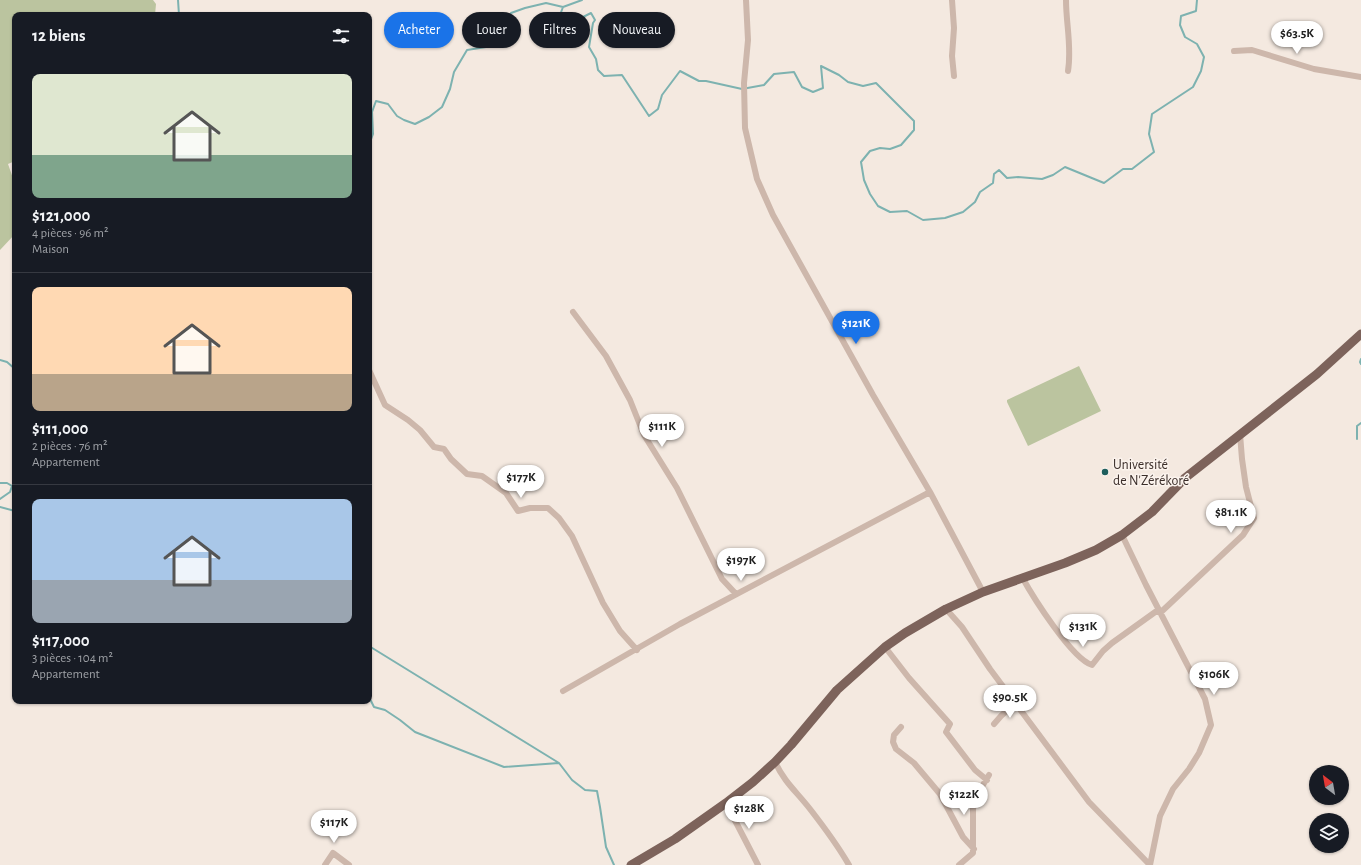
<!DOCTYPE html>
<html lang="fr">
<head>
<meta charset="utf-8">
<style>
	body { margin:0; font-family:"Alegreya Sans",sans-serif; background:#20242c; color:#f1f3f6; height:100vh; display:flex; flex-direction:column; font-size:15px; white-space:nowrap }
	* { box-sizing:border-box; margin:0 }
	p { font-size:13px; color:#9ea1a6 }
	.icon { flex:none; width:22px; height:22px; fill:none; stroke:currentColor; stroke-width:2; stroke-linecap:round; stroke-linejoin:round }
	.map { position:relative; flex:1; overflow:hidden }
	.drawer { position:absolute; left:12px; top:12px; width:360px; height:692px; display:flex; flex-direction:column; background:#171b24; border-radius:8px; box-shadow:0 1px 3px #0004 }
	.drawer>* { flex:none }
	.top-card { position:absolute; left:384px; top:12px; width:380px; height:36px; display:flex; gap:8px }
	.needle { width:26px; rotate:329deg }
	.controls { position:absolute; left:1309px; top:765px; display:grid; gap:8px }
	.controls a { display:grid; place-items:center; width:40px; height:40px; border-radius:50%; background:#171b24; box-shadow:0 1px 3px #0004; font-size:20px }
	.price { position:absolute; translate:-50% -34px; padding:0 9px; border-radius:14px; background:#fff; color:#222; font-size:13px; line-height:26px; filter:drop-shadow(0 1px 2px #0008) }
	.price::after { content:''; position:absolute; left:50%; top:24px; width:12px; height:9px; margin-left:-6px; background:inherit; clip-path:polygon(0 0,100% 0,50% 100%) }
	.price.selected { background:#1a73e8; color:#fff }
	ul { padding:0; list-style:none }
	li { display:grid; align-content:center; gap:8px; height:212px; padding:0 20px }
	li+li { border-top:1px solid #363941 }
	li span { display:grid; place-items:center; height:124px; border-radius:8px; color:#555 }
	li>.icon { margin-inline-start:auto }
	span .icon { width:72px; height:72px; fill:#fffc; stroke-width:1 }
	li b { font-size:17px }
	h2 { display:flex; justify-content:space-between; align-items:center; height:48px; padding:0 20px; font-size:17px }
	.chip { padding:0 14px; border-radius:18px; background:#171b24; box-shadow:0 1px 3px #0004; font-size:14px; line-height:36px }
	.chip.selected { background:#1a73e8; color:#fff }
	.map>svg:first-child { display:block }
	.green { fill:#bbc49f }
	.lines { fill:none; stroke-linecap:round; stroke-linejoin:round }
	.stream { stroke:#7db2b0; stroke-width:2 }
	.street { stroke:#cdb7ab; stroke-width:6 }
	.primary { stroke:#7d635b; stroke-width:9 }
	.poi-dot { fill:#1e5e5d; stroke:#fbf3ed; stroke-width:1.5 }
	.labels { text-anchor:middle; stroke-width:3; stroke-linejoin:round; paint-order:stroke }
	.poi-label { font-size:14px; fill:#3b2e2a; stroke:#fbf3ed; text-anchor:start }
</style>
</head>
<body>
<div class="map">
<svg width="1361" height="865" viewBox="0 0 1361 865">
	<rect width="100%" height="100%" fill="#f4e9e0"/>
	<path class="green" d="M 0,0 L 153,0 L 156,4 L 155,15 L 15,15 L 15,161 L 8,164 L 15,184 L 15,234 L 0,250 Z
		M 1079,366 L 1101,411 L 1028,446 L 1007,402 L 1007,400 Z"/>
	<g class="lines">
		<path class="stream" d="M 178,0 L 179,15
			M 563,7 L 560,15 L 558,24 L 570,25 L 577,20 L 591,13 L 595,20 L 593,23 L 589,47 L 596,59 L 598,70 L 604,76 L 622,75 L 649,116 L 658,109 L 662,95 L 680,71 L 699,81 L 706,81 L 742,89 L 764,85 L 774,74 L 794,72 L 802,87 L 813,92 L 823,88 L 821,66 L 839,75 L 848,82 L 863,86 L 876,83 L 914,121 L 914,130 L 901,145 L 890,149 L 880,148 L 870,151 L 861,162 L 864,180 L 870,194 L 878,206 L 890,212 L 907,211 L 923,220 L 945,218 L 963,212 L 975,202 L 980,192 L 993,183 L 994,174 L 999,170 L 1007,178 L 1018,177 L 1042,179 L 1053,175 L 1065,167 L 1104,183 L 1123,169 L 1132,169 L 1154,152 L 1149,134 L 1152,114 L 1193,87 L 1201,71 L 1204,57 L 1197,44 L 1185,37 L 1180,25 L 1181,16 L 1196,11 L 1197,0
			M 369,145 L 373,134 L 372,112 L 376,101 L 388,104 L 397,116 L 404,120 L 415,124 L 429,117 L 442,107 L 450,89 L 454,72 L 467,50 L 486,47 L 511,13 L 525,8 L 546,3 L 563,7 L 582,0
			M 1361,359 L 1360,362 L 1361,364
			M 0,360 L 7,362 L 15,369
			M 1357,439 L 1357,426 L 1361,423
			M 0,483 L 7,483 L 12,486 L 10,492 L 0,499
			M 0,507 L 15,511
			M 369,646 L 559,763 L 572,780 L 585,790 L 597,791 L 600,807 L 606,847 L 614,865
			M 369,697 L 374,707 L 385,710 L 400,720 L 415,732 L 504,767 L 559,763"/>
		<path class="street" d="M 746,0 L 748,40 L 744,83 L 745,128 L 757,179 L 773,215 L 873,395 L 930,492 L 983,592
			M 952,0 L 954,28 L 952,56 L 954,76
			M 1066,0 C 1066,24 1072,47 1068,71
			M 1234,51 L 1252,50 L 1314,69 L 1361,77
			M 573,312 L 606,356 L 630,400 L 644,435 L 677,488 L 722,579 L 736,594
			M 369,370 L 385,405 L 408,420 L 420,430 L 434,447 L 444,449 L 451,459 L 467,474 L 482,476 L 506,493 L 518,511 L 530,508 L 548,508 L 559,518 L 572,536 L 603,603 L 620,631 L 637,650
			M 1122,535 L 1146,585 L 1205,699 L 1211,725 L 1199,753 L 1189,769 L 1173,789 L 1160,816 L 1150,865
			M 1022,577 C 1033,597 1072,659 1092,665 L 1103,651 L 1112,643 L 1158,610
			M 946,609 L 962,627 L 990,669 L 1089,802 L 1150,865
			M 1160,613 L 1243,535 L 1254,518 L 1246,487 L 1242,459 L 1240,434
			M 885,647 L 909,678 L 950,724 L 946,732 L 975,770 L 987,780
			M 563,691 L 680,624 L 930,492
			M 994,724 L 1001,716 L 1015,703
			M 901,727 L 894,735 L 893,742 L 896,749 L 914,763 L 940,794 L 963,837 L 974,849
			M 775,762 C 785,783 796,791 810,809 C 824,827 838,846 849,865
			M 726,803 L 758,865
			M 325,865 L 333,853 L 349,865
			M 959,865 L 973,853 L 973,809 L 975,798 L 989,775"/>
		<path class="primary" d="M 631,865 L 675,839 L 726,803 L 753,782 L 775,762 L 791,745 L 837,690 L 885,647 L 905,633 L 946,609 L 983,592 L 1065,563 L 1096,550 L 1122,535 L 1152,512 L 1185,478 L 1317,374 L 1361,334"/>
	</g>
	<circle class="poi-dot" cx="1105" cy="472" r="4"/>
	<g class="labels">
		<g class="poi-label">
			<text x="1113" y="469">Université<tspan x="1113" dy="16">de N'Zérékoré</tspan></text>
		</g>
	</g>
</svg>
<div class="controls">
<a><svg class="needle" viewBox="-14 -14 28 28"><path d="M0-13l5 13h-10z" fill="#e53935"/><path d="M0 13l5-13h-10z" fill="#9ea1a6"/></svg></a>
<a><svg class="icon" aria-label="layers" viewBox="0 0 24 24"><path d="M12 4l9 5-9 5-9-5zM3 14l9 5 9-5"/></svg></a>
</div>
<b class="price" style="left:1297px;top:55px">$63.5K</b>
<b class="price selected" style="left:856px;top:345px">$121K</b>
<b class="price" style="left:662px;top:448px">$111K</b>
<b class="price" style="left:521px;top:499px">$177K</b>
<b class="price" style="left:1231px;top:534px">$81.1K</b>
<b class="price" style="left:741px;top:582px">$197K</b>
<b class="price" style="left:1083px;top:648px">$131K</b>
<b class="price" style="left:1214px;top:696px">$106K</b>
<b class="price" style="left:1010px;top:719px">$90.5K</b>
<b class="price" style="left:964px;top:816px">$122K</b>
<b class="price" style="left:749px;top:830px">$128K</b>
<b class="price" style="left:334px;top:844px">$117K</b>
<div class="top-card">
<a class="chip selected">Acheter</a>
<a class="chip">Louer</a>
<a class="chip">Filtres</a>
<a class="chip">Nouveau</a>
</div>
<section class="drawer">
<h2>12 biens<svg class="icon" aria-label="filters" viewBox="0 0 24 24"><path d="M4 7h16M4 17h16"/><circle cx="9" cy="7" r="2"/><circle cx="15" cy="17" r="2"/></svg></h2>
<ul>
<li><span style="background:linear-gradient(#dfe7d0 65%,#7fa58c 0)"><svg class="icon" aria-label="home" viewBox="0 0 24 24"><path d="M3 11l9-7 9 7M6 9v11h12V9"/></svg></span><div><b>$121,000</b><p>4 pièces · 96 m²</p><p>Maison</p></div></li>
<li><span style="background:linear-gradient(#ffd9b3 70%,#b9a48a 0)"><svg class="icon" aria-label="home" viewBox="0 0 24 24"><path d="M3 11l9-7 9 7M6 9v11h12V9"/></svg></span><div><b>$111,000</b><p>2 pièces · 76 m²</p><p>Appartement</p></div></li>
<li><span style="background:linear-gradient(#a9c7e8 65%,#9aa5b1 0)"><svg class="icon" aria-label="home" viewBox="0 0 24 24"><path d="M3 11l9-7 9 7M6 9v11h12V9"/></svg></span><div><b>$117,000</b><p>3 pièces · 104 m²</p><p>Appartement</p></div></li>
</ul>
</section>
</div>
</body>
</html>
